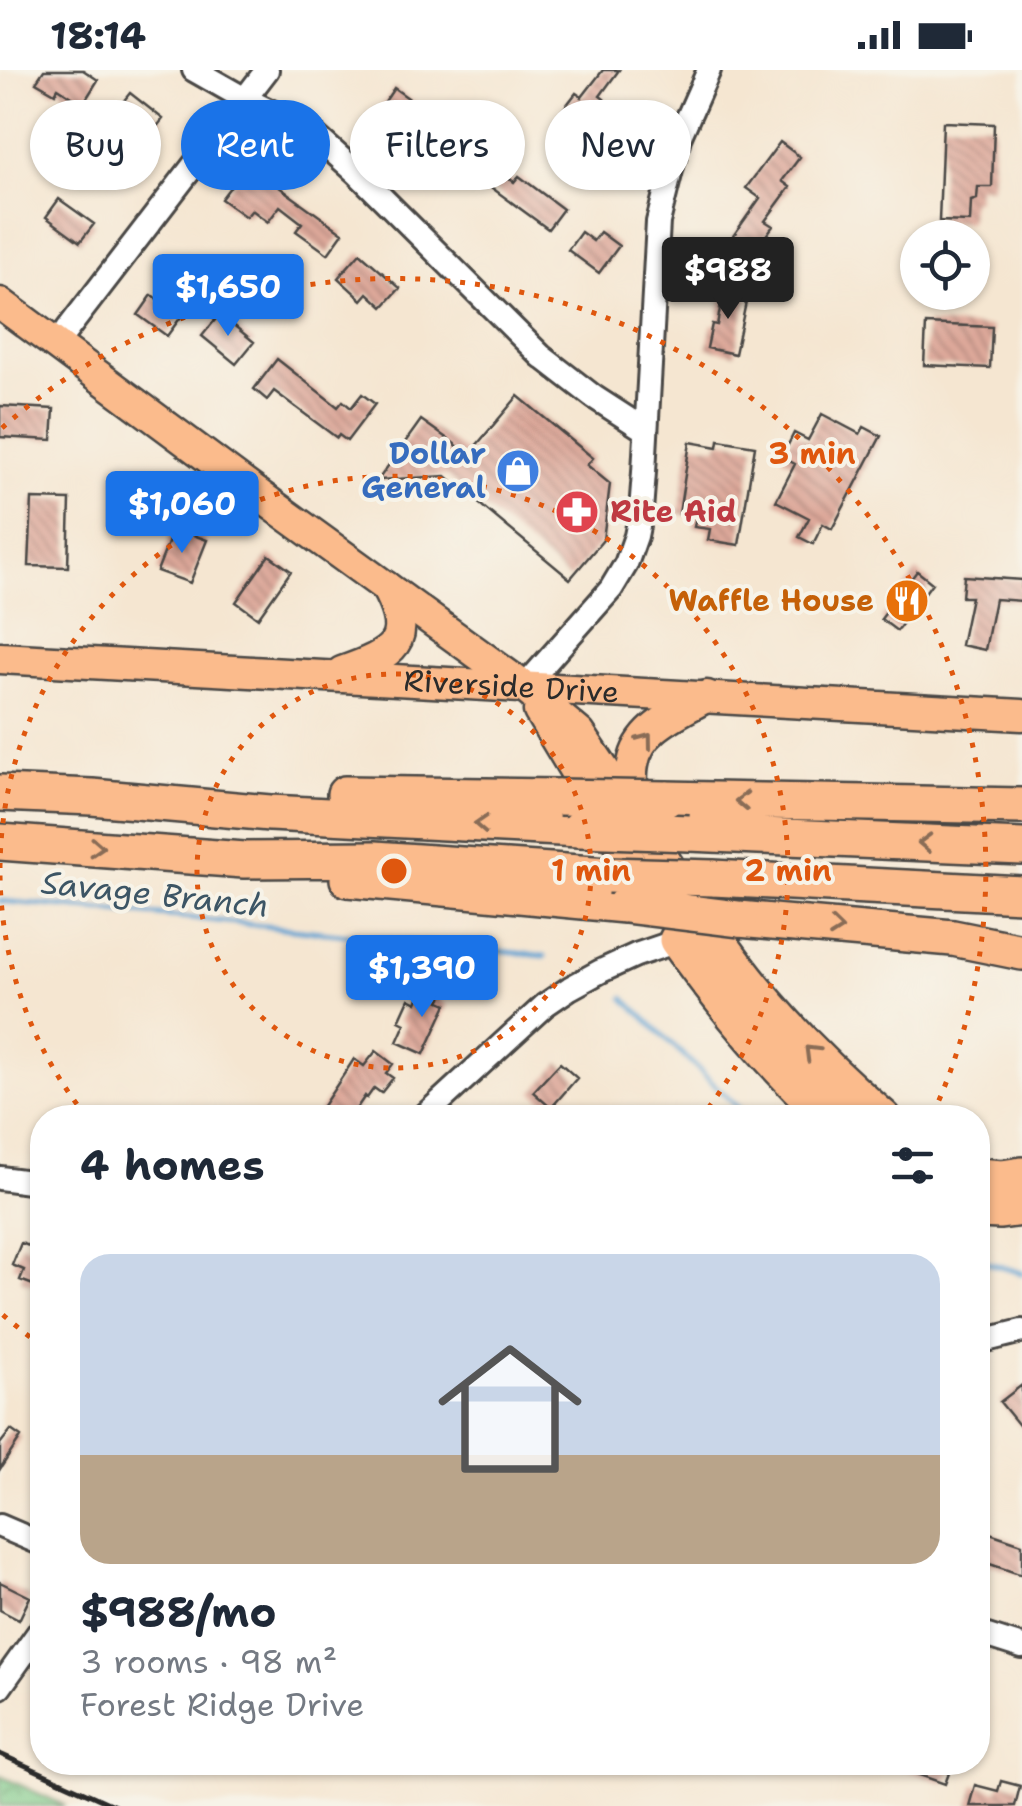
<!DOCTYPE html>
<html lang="en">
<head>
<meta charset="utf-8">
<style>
	body { margin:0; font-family:"Shantell Sans",sans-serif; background:#f6f6f7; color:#1f2937; height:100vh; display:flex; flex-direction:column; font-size:38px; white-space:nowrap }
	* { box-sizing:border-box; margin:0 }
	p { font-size:32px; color:#747a83 }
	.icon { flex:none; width:55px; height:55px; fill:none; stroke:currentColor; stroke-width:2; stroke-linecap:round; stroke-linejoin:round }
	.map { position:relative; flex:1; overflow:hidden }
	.side { position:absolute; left:30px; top:1035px; width:960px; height:670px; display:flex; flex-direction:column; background:#fff; border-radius:40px; box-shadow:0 2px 8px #0004 }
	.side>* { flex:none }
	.guide { position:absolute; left:30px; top:30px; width:962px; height:90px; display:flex; gap:20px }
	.buttons { position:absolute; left:900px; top:150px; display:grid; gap:20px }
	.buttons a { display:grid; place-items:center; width:90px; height:90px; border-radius:50%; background:#fff; box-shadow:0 2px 8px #0004; font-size:50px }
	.price { position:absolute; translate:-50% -85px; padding:0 22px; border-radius:10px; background:#1a73e8; color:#fff; font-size:32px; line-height:65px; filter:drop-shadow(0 2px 5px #0008) }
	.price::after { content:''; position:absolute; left:50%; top:60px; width:30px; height:22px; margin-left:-15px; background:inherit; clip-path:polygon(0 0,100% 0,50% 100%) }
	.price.current { background:#222; color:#fff }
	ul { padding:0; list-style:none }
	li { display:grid; align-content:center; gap:20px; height:530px; padding:0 50px }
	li+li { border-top:2px solid #e0e1e3 }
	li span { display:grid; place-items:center; height:310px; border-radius:30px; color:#555 }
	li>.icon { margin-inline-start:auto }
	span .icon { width:180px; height:180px; fill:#fffc; stroke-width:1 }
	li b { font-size:42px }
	h2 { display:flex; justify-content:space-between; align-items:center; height:120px; padding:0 50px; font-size:42px }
	.pill { padding:0 35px; border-radius:45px; background:#fff; box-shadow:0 2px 8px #0004; font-size:35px; line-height:90px }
	.pill.current { background:#1a73e8; color:#fff }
	.status { display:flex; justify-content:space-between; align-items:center; height:70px; padding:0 50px; background:#fff; direction:ltr }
	.status svg { height:28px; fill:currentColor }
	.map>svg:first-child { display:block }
	.park { fill:url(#park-crowns); stroke:#547a5a; stroke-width:2.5 }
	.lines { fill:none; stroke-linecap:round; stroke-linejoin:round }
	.stream { stroke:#5da2d2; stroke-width:5 }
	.building { fill:url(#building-back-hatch) }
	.minor-casing { stroke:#494744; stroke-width:28 }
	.major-casing { stroke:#494744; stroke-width:35 }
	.highway-casing { stroke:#494744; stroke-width:40 }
	.minor { stroke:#fff; stroke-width:22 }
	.major { stroke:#fbbb8c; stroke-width:30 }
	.highway { stroke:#fbbb8c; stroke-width:35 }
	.rail { stroke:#2b2b2b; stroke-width:5 }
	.highway-bridge-casing { stroke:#494744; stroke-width:40; stroke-linecap:butt }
	.highway-bridge { stroke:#fbbb8c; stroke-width:35 }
	.oneway { stroke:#896c57 }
	.ring { fill:none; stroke:#df570e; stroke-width:5; stroke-dasharray:5 10 }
	.labels { text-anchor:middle; stroke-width:8; stroke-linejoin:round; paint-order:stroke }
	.shop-label { font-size:30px; font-weight:bold; fill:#366cbe; stroke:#f7f3e8; text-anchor:end }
	.health-label { font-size:30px; font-weight:bold; fill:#be3a42; stroke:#f7f3e8; text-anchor:start }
	.food-label { font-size:30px; font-weight:bold; fill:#c56008; stroke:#f7f3e8; text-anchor:end }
	.street-label { font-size:30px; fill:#2b2b2b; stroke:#f7f3e8 }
	.water-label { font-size:32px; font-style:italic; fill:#3c5565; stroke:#f7f3e8 }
	.centre { fill:#df570e; stroke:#f7f3e8; stroke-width:5 }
	.ring-label { font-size:30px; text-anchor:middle; font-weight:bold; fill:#df570e; stroke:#f7f3e8; stroke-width:8; stroke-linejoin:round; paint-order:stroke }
</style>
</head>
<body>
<div class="status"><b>18:14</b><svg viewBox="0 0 49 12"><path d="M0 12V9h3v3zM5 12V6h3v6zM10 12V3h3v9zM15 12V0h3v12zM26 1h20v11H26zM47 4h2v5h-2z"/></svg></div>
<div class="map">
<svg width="1022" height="1736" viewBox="0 0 1022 1736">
	<defs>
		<pattern id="park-crowns" width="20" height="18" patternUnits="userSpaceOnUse" patternTransform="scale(2.5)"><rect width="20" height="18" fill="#7dc988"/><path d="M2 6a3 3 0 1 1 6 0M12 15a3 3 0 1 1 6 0" fill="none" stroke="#67a36f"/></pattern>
		<pattern id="building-back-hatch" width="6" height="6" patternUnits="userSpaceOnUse" patternTransform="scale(2.5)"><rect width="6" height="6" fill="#dda89a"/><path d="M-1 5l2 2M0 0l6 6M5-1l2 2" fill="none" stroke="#b3897e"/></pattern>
	</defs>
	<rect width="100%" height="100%" fill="#f7f3e8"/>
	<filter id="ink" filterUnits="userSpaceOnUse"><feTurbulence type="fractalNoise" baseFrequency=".01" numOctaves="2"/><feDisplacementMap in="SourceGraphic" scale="20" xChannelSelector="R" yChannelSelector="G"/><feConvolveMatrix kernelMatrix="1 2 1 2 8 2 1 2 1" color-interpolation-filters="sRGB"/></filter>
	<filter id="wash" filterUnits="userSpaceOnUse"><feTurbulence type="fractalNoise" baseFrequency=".0048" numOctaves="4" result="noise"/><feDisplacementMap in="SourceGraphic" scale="40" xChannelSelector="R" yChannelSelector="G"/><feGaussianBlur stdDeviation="2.25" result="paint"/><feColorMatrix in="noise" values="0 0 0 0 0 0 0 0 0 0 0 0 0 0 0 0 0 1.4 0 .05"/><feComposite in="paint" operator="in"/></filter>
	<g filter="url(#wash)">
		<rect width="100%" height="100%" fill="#f5e6d1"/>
		<path class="park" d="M 0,1706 L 66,1736 L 0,1736 Z"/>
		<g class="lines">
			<path class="stream" d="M 0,831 L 181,847 L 545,886
				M 624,928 L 749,1048
				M 978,1190 L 1022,1203"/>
		</g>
		<g id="blocks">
			<path class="building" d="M 44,0 L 83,0 L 98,10 L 83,34 L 58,18 L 55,23 L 36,12 Z
				M 603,0 L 619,0 L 600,26 L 604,29 L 583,56 L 589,60 L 579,74 L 552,54 L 576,23 L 582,27 Z
				M 394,18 L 439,50 L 421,75 L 382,47 L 388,40 L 382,36 Z
				M 130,23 L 163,49 L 143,74 L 110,48 Z
				M 943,52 L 994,54 L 992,117 L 978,117 L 977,129 L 971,131 L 970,152 L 939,151 Z
				M 456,69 L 514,112 L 519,106 L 563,139 L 548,159 L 488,115 L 486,118 L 443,86 Z
				M 780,72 L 800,87 L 782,111 L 790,117 L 765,151 L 773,156 L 740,201 L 719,186 L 760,128 L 746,118 Z
				M 250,91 L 281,114 L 279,117 L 343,163 L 328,184 L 296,161 L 302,153 L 280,136 L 268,152 L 252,140 L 246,147 L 221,129 Z
				M 59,129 L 94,154 L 80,172 L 46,147 Z
				M 581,162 L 593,171 L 600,162 L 619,176 L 599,203 L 568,180 Z
				M 360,183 L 400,218 L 383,237 L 368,223 L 362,230 L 338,208 Z
				M 181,207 L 200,221 L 167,266 L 138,245 L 152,225 L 162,233 Z
				M 724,218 L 748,223 L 735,284 L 707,278 L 712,254 L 717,255 Z
				M 220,244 L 254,272 L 236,294 L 202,266 Z
				M 926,254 L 992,257 L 990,298 L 924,295 Z
				M 277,289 L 338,337 L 343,331 L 351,338 L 362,324 L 375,334 L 347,371 L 339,365 L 337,368 L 274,321 L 267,330 L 254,319 Z
				M 518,326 L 593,388 L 587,395 L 610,414 L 603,470 L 570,509 L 446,406 L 378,410 L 421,350 L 469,384 Z
				M 0,336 L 54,339 L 52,370 L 0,367 Z
				M 822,344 L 860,364 L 864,357 L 881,366 L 832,459 L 823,454 L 813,474 L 799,467 L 809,448 L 776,431 L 795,394 L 782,387 L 794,363 L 808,370 Z
				M 719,370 L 755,376 L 739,475 L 708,470 L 710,459 L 694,457 L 696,446 L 679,444 L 690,372 L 718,377 Z
				M 32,429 L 70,430 L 68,497 L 29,496 Z
				M 174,458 L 207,470 L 190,513 L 157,501 Z
				M 269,485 L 291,501 L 258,548 L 236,532 Z
				M 917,501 L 932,513 L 897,561 L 881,549 Z
				M 964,506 L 1022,510 L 1022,531 L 995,529 L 985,580 L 961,575 L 971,527 L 962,527 Z
				M 430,915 L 445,922 L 440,931 L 447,934 L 424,984 L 397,972 L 405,954 L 399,951 L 409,929 L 417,933 L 422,921 L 426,924 Z
				M 376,981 L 393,994 L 386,1003 L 393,1008 L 381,1023 L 374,1018 L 367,1028 L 365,1026 L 350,1048 L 315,1048 L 354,989 L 364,996 Z
				M 560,993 L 577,1008 L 551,1038 L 533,1022 Z
				M 21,1173 L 42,1181 L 42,1209 L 39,1207 L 36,1216 L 20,1210 L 24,1200 L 12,1195 Z
				M 1022,1315 L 1022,1359 L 1000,1332 Z
				M 11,1360 L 21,1367 L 0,1399 L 0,1374 Z
				M 978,1459 L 1022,1474 L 1022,1505 L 978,1490 Z
				M 0,1512 L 30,1527 L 19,1550 L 0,1540 Z
				M 888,1692 L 943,1692 L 952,1695 L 945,1714 L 888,1694 Z
				M 1001,1711 L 1020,1716 L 1015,1736 L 969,1736 L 975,1715 L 998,1721 Z"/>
		</g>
	</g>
	<g filter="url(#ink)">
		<use href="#blocks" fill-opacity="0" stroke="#494744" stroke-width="2.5"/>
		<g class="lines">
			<defs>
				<path id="minor" d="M 194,0 L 245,29 L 309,60 L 356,102 L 541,286 L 594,327 L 645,360
					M 57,273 L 267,0
					M 524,617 L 611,519 L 626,494 L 636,466 L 641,441 L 644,402 L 658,152 L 679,68 L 709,0
					M 422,1048 L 545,935 L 570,918 L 601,901 L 636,885 L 689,867
					M 0,1108 L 30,1112 L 42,1118
					M 978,1272 L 1022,1261
					M 0,1456 L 42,1474
					M 978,1563 L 1022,1577
					M 0,1617 L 42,1558"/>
				<g id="major">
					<path d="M 0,233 L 248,417 L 524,617 L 580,664 L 686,822"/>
					<path id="s1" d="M 0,588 L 1022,645"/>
					<path d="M 342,602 C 393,584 416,572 386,517"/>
					<path d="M 539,641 L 649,824"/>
					<path d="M 633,742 C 633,726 630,709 633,694 C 639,657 679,643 707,626"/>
				</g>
				<path id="highway" d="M 0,723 L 92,727 L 270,743 L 579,759
					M 345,724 L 559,727
					M 666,729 L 1022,736
					M 689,763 L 1022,777
					M 0,772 L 244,790 L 375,789 L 608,805
					M 713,808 L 1022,824
					M 348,809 L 625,835
					M 739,849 L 953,868 L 1022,882
					M 712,862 C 759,932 818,993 883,1048
					M 677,870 C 723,935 772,994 830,1048
					M 978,1106 L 1002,1108 L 1022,1105
					M 978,1140 L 1000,1141 L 1022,1138"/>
			</defs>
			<use href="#minor" class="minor-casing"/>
			<use href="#major" class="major-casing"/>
			<use href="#highway" class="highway-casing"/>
			<use href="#minor" class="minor"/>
			<use href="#major" class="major"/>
			<use href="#highway" class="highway"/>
			<path class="rail" d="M 0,1684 L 115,1736"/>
			<defs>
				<path id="highway-bridge" d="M 559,727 L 666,729
					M 579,759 L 689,763
					M 608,805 L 713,808
					M 625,835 L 739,849"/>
			</defs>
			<use href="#highway-bridge" class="highway-bridge-casing"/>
			<use href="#highway-bridge" class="highway-bridge"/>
		</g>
		<defs><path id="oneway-chevron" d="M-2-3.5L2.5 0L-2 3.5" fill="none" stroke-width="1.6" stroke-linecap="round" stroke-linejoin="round" transform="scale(2.5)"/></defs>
		<g class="oneway">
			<use href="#oneway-chevron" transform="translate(646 670) rotate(-53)"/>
			<use href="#oneway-chevron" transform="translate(742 731) rotate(-178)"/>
			<use href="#oneway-chevron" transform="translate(481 754) rotate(-177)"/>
			<use href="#oneway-chevron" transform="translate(925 773) rotate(-178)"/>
			<use href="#oneway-chevron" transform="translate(97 777) rotate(3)"/>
			<use href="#oneway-chevron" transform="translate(836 858) rotate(6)"/>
			<use href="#oneway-chevron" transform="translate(811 982) rotate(-135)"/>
		</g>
	</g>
	<g class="ring">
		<circle cx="394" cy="801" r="197"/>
		<path d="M86 1046A394 394 0 0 1 0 804M0 798A394 394 0 1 1 702 1046"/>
		<path d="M42 1276A591 591 0 0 1 2 1244M2 358A591 591 0 0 1 932 1046"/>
	</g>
	<defs>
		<symbol id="shop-disc" viewBox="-11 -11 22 22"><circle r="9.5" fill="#3f7fe0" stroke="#f7f3e8"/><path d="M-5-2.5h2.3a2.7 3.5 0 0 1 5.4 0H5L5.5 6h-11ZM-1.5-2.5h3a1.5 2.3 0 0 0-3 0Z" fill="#fff"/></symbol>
		<symbol id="pharmacy-disc" viewBox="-11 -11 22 22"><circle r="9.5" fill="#e0444e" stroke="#f7f3e8"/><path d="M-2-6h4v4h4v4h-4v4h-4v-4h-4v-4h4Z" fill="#fff"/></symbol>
		<symbol id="restaurant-disc" viewBox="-11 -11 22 22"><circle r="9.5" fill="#e8710a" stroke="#f7f3e8"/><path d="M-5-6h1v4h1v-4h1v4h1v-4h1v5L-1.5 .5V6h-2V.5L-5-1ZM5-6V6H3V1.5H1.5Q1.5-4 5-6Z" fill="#fff"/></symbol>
	</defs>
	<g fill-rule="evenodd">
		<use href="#shop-disc" x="493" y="376" width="50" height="50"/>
		<use href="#pharmacy-disc" x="552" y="417" width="50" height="50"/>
		<use href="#restaurant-disc" x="882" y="506" width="50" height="50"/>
	</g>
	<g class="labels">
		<g class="shop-label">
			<text x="486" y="394">Dollar<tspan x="486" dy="34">General</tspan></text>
		</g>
		<g class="health-label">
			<text x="610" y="452">Rite Aid</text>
		</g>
		<g class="food-label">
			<text x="874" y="541">Waffle House</text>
		</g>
		<g class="street-label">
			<text dy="10" stroke="none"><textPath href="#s1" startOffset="512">Riverside Drive</textPath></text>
		</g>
		<g class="water-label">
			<text transform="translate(155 824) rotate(6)" y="11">Savage Branch</text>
		</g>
	</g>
	<circle cx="394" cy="801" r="15" class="centre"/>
	<g class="ring-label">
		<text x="812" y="394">3 min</text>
		<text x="591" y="811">1 min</text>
		<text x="788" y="811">2 min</text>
	</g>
</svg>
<div class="buttons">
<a><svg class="icon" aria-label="locate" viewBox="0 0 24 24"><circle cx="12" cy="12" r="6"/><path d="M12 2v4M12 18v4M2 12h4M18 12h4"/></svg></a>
</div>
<b class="price current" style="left:728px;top:252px">$988</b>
<b class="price" style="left:228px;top:269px">$1,650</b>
<b class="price" style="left:182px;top:486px">$1,060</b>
<b class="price" style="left:422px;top:950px">$1,390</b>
<div class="guide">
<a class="pill">Buy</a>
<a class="pill current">Rent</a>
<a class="pill">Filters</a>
<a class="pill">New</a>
</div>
<section class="side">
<h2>4 homes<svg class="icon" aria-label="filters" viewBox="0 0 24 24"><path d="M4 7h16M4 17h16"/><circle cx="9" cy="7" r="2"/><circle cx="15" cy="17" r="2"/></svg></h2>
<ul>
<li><span style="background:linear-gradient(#c9d6e8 65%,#b9a48a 0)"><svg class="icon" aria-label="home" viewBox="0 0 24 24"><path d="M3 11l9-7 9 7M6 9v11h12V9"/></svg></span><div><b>$988/mo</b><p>3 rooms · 98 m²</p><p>Forest Ridge Drive</p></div></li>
</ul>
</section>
</div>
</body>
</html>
